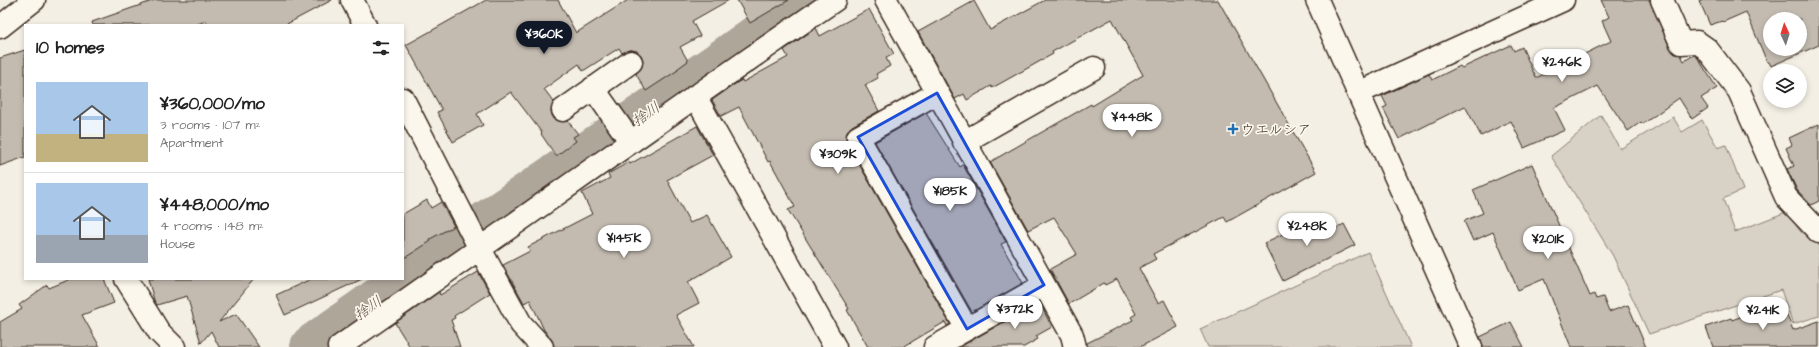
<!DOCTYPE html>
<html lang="en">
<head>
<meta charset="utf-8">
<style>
	body { margin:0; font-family:"Architects Daughter","Klee One",sans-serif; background:#f6f6f6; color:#222; height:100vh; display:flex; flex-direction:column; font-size:15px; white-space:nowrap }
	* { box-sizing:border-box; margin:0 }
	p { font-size:13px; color:#767676 }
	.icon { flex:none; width:22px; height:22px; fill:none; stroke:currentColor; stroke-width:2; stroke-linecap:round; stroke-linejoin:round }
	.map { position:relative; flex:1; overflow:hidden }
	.side { position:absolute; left:24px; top:24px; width:380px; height:256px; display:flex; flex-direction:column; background:#fff; border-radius:0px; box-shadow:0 2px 6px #0003 }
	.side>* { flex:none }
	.needle { width:26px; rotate:356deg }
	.tools { position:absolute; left:1763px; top:12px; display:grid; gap:8px }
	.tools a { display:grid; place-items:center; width:44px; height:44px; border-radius:50%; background:#fff; box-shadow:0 2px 6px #0003; font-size:20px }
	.price { position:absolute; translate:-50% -34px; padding:0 9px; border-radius:14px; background:#fff; color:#222; font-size:13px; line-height:26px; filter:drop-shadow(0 1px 2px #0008) }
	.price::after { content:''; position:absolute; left:50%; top:24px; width:12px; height:9px; margin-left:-6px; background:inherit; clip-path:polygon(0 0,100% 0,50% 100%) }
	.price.current { background:#111827; color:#fff }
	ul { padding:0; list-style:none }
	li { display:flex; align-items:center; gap:12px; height:100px; padding:0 12px }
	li+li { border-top:1px solid #e0e0e0 }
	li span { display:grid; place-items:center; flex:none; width:112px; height:80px; border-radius:0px; color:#555 }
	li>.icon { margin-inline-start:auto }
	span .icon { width:48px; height:48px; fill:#fffc; stroke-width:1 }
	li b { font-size:17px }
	h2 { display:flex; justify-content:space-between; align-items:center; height:48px; padding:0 12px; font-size:17px }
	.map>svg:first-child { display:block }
	.green { fill:#d8d1c6; stroke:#8a7e72 }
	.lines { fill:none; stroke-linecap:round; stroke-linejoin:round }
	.river { stroke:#afa69a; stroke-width:46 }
	.building { fill:#c3bbb0; stroke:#3b2a1e; fill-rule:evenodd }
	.street-casing { stroke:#3b2a1e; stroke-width:25 }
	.secondary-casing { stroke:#3b2a1e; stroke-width:25 }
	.street { stroke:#fbf7ec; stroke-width:22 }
	.secondary { stroke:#fbf7ec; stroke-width:22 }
	.marked { fill:#1d4ed8; fill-opacity:0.2; stroke:#1d4ed8; stroke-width:3; stroke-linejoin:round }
	.poi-dot { fill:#1f6fb2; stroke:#fbf7ec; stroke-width:1.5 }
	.labels { text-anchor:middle; stroke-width:3.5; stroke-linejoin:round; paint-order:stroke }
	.poi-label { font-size:14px; fill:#3b2a1e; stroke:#fbf7ec; text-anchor:start }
	.water-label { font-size:15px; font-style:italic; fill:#645549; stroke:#fbf7ec }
</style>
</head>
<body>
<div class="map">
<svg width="1819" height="347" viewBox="0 0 1819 347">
	<rect width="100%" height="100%" fill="#f3efe4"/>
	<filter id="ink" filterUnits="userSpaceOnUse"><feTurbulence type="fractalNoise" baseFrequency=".025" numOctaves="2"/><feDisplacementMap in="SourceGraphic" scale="8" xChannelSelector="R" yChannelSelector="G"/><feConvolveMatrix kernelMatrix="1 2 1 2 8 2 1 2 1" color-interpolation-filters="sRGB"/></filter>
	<g filter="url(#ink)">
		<path class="green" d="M 1601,115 L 1620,149 L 1673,117 L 1682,132 L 1702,120 L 1718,148 L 1726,145 L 1743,190 L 1723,199 L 1735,232 L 1786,212 L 1801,232 L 1819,244 L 1819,316 L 1793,324 L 1781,290 L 1649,334 L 1613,256 L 1551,156 Z
			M 1368,252 L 1411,347 L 1208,347 L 1200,329 Z"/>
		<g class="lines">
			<path class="river" d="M 482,227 L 719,65 L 809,0
				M 313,347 L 461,242"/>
		</g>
		<path class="building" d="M 155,0 L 332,0 L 285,25 L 208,25 L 206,21 L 195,25 L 93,25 L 92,22 Z
			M 486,0 L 558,0 L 576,33 L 628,0 L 729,0 L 692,21 L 700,36 L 680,47 L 688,61 L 677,69 L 678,70 L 646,91 L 636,74 L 642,67 L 643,60 L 641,55 L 637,51 L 630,50 L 622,53 L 619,48 L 583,71 L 579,64 L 544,89 L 554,102 L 551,111 L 553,118 L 558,121 L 568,121 L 578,134 L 573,137 L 576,141 L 556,156 L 541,134 L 542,133 L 511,92 L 477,114 L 483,125 L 453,142 L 437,112 L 442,110 L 406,45 Z
			M 737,0 L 789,0 L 750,23 Z
			M 1045,0 L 1218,0 L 1316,172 L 1227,222 L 1224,217 L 1153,254 L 1156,259 L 1139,268 L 1158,303 L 1164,300 L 1178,327 L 1140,347 L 1087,347 L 1087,343 L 1133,320 L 1131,317 L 1136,314 L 1117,279 L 1105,285 L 1104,283 L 1069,304 L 1050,269 L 1077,254 L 1054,217 L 1028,230 L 990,162 L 1091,104 L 1092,106 L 1143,75 L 1112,19 L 1052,52 L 1053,54 L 992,88 L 991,86 L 967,100 L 964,94 L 955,99 L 918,32 L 974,1 L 990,30 Z
			M 1601,0 L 1650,0 L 1670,48 L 1674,53 L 1681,55 L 1684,61 L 1694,55 L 1697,57 L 1717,88 L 1701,98 L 1708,108 L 1692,119 L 1679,98 L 1643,124 L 1641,122 L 1628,131 L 1598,86 L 1554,108 L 1565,130 L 1524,148 L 1511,121 L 1481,136 L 1465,106 L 1399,139 L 1383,108 L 1387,106 L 1382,96 L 1429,74 L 1432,80 L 1460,66 L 1462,68 L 1511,45 L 1514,51 L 1522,47 L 1536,78 L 1611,41 L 1602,21 L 1609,17 Z
			M 1699,0 L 1819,0 L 1819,45 L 1771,66 L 1769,62 L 1767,62 L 1746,12 L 1723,22 L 1722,21 L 1710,25 ZM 1770,19 L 1800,19 L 1800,49 L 1770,49 Z
			M 869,9 L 894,54 L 886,58 L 890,66 L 876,74 L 878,78 L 865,85 L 879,111 L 852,126 L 847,131 L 846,137 L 847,143 L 950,324 L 947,326 L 945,322 L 903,347 L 868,347 L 847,310 L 849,309 L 788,210 L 795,207 L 770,161 L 768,162 L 739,107 L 721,116 L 712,100 L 738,82 L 742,80 L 743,82 L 788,57 L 784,50 L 816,28 L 820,36 Z
			M 25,50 L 25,157 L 0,166 L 0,58 Z
			M 926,113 L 960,167 L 963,165 L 1006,242 L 1001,244 L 1023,283 L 972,312 L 875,142 Z
			M 1819,124 L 1819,201 L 1811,205 L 1797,190 L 1787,169 L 1794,166 L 1786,148 L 1792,145 L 1789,138 Z
			M 697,126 L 713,155 L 667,180 L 690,223 L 707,215 L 731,257 L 688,282 L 699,303 L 676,315 L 694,347 L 554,347 L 551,339 L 544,330 L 530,300 L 524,303 L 503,265 L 530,251 L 528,247 L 592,214 L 582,193 L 610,178 L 608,174 L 629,162 L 630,164 Z
			M 1532,164 L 1590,296 L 1594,294 L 1596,299 L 1603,297 L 1609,312 L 1628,305 L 1646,347 L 1571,347 L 1544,279 L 1518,290 L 1493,232 L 1473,241 L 1464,221 L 1483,213 L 1473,190 Z
			M 427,200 L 431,208 L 441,202 L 454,226 L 430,239 L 431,241 L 403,259 L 403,214 Z
			M 1322,215 L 1331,231 L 1344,224 L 1355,245 L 1283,281 L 1264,243 Z
			M 478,272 L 490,293 L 454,316 L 455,318 L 451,320 L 460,347 L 410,347 L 395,323 L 439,292 L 440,295 Z
			M 71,279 L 104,279 L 114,303 L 82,315 L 100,347 L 0,347 L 0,322 L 22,309 L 19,305 L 47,285 L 49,288 Z
			M 148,279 L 254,279 L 219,322 L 236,314 L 259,347 L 219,347 L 211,331 L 201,343 L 187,296 L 157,305 L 154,300 Z
			M 311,279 L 362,279 L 285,315 L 276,295 Z
			M 1781,301 L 1793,330 L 1819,321 L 1819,347 L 1713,347 L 1706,327 L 1731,318 L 1732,320 Z
			M 1039,302 L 1052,327 L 1036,336 L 1038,339 L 1024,347 L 960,347 Z
			M 1511,322 L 1524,347 L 1483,347 L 1480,337 Z"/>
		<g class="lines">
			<defs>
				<path id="street" d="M 352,0 L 365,25
					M 886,0 L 1072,335 L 1075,347
					M 1662,0 L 1681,43 L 1697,42 L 1707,49 L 1739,91 L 1786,197 L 1819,232
					M 0,27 L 34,0
					M 593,88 L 631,142
					M 937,93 L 858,137 L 967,329
					M 1358,93 L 1563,0
					M 695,96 L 835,347
					M 403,99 L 480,249 L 521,324 L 542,347
					M 563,110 L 631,62
					M 964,142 L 1094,68
					M 126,279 L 159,332 L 174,347
					M 339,347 C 505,232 668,114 835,0
					M 935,347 L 1044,285"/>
				<path id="secondary" d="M 1317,0 L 1471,347"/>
			</defs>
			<use href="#street" class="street-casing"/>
			<use href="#secondary" class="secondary-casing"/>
			<use href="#street" class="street"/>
			<use href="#secondary" class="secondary"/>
		</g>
	</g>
	<path class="marked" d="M 937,93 L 1044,285 L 967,329 L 858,137 Z"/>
	<path class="poi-dot" d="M1231 123h4v4h4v4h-4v4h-4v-4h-4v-4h4z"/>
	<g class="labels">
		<g class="poi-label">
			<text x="1241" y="134">ウエルシア</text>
		</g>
		<g class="water-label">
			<text transform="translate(646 114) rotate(-35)" y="5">捨川</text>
			<text transform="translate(368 308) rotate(-35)" y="5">捨川</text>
		</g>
	</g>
</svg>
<div class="tools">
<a><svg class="needle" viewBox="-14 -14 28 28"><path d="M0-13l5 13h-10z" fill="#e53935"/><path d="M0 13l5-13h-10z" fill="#767676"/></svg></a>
<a><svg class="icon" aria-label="layers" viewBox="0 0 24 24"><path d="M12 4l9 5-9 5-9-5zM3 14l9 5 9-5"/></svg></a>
</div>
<b class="price current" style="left:544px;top:55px">¥360K</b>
<b class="price" style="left:1562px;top:83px">¥246K</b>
<b class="price" style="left:1132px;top:138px">¥448K</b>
<b class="price" style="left:838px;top:175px">¥309K</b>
<b class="price" style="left:950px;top:212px">¥185K</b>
<b class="price" style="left:1307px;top:247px">¥248K</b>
<b class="price" style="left:624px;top:259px">¥145K</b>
<b class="price" style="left:1548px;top:260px">¥201K</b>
<b class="price" style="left:1015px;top:330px">¥372K</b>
<b class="price" style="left:1763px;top:331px">¥241K</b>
<section class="side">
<h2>10 homes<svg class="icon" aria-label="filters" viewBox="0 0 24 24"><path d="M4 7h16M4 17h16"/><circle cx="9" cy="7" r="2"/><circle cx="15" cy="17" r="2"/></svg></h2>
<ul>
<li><span style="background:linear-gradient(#a9c7e8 65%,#c2b280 0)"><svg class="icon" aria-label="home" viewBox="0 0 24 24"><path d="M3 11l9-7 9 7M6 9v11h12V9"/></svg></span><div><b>¥360,000/mo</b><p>3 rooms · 107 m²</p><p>Apartment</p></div></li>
<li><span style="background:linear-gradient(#a9c7e8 65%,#9aa5b1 0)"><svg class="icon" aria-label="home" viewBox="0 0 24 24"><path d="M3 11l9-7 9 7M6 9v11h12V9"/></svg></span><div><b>¥448,000/mo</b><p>4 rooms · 148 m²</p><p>House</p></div></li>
</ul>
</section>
</div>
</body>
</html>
